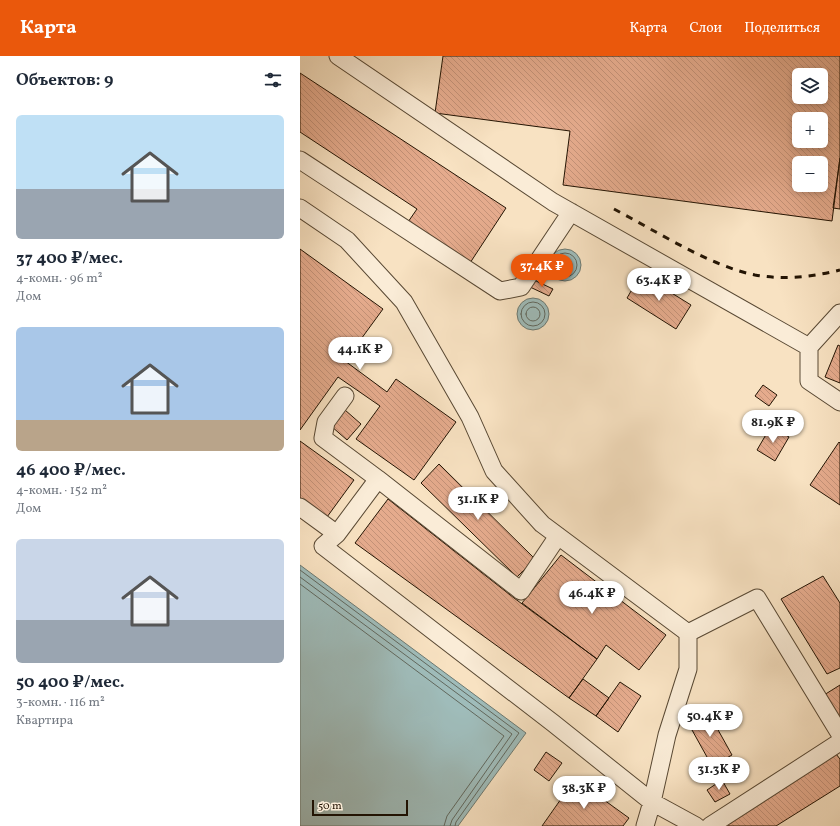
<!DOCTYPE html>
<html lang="ru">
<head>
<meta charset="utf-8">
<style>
	body { margin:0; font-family:Vollkorn,serif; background:#f6f6f7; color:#1f2937; height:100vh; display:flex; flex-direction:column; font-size:15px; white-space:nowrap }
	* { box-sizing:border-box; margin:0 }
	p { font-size:13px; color:#747a83 }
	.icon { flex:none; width:22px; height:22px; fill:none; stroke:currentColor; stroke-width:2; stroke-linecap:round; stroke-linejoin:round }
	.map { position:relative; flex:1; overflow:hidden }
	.panel { display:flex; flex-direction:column; background:#fff; width:300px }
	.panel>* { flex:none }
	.buttons { position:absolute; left:492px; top:12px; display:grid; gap:8px }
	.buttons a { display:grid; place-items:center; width:36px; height:36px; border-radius:6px; background:#fff; box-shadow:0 2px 6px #0003; font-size:20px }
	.scale { position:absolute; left:12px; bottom:10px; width:96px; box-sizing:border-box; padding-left:4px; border:2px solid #231403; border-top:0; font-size:11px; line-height:14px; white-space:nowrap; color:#231403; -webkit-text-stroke:3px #faecd7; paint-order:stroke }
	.price { position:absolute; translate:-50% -34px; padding:0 9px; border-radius:14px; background:#fff; color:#222; font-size:13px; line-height:26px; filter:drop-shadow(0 1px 2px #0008) }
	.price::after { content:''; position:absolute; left:50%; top:24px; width:12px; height:9px; margin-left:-6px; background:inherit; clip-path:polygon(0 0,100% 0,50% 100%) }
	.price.on { background:#ea580c; color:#fff }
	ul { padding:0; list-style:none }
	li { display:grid; align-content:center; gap:8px; height:212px; padding:0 16px }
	li span { display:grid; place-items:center; height:124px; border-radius:6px; color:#555 }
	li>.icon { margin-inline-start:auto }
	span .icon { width:72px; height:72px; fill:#fffc; stroke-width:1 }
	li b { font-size:17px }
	h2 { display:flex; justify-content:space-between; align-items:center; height:48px; padding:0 16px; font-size:17px }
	header { display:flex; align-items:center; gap:24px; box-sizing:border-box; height:56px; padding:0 20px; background:#ea580c; color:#fff }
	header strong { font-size:19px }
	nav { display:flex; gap:22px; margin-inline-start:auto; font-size:14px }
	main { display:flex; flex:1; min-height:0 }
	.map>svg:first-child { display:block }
	.water { fill:#9fbcba; stroke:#6d7971 }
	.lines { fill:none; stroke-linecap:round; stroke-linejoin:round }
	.shore { stroke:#61685e; stroke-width:1 }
	.building { fill:url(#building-back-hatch); stroke:#231403; fill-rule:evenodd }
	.minor-casing { stroke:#584833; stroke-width:19 }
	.minor { stroke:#faecd7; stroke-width:17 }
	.rail { stroke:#231403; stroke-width:3; stroke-dasharray:7 7; stroke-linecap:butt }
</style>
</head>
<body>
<header>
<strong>Карта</strong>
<nav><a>Карта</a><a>Слои</a><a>Поделиться</a></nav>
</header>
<main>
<section class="panel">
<h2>Объектов: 9<svg class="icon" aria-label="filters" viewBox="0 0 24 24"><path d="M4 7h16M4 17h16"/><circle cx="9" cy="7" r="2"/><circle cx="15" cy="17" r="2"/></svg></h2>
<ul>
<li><span style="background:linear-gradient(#bfe0f5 60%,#9aa5b1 0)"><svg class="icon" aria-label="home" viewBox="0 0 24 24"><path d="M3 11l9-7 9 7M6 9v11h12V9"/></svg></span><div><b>37 400 ₽/мес.</b><p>4-комн. · 96 m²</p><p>Дом</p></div></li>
<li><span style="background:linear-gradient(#a9c7e8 75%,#b9a48a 0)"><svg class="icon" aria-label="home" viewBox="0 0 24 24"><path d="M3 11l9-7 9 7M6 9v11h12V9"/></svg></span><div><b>46 400 ₽/мес.</b><p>4-комн. · 152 m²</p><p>Дом</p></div></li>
<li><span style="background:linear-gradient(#c9d6e8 65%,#9aa5b1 0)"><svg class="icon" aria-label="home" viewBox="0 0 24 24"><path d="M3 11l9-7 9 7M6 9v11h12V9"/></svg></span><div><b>50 400 ₽/мес.</b><p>3-комн. · 116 m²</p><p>Квартира</p></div></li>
</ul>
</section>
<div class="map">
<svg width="540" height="770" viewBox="0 0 540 770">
	<defs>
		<pattern id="building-back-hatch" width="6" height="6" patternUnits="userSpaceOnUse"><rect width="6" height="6" fill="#e5ab8d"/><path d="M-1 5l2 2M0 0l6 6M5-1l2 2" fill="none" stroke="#c49278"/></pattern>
	</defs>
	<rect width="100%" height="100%" fill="#f8e2c2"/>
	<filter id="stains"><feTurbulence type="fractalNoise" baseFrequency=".005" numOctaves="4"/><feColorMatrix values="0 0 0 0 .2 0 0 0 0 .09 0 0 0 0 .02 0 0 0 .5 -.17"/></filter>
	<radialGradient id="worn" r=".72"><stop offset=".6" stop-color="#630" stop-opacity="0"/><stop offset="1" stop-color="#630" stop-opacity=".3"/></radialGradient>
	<path class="water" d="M249 209a16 16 0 1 1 32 0a16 16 0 1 1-32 0Z
		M217 258a16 16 0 1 1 32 0a16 16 0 1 1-32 0Z
		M 0,509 L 226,677 L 158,770 L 0,770 Z"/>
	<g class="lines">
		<path class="shore" d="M253 209a12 12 0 1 1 24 0a12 12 0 1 1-24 0Z
			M258 209a7 7 0 1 1 14 0a7 7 0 1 1-14 0Z
			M221 258a12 12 0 1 1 24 0a12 12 0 1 1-24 0Z
			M226 258a7 7 0 1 1 14 0a7 7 0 1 1-14 0Z
			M 0,514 L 219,677 L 156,766 L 155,770
			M 0,521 L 212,678 L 152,764 L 150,770
			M 0,528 L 204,680 L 147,760 L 144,770"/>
	</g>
	<path class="building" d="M 143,0 L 540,0 L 540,102 L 532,165 L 263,129 L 270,75 L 135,57 ZM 499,19 L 521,19 L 521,41 L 499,41 ZM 499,63 L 521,63 L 521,85 L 499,85 ZM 499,107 L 521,107 L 521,129 L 499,129 Z
		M 0,17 L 206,152 L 170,207 L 108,166 L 117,153 L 0,76 Z
		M 540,102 L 540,153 L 533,152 Z
		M 0,193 L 83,253 L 45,305 L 87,336 L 96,323 L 156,366 L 114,424 L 56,383 L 80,350 L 38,321 L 0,374 Z
		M 341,218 L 391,249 L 376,273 L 327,242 Z
		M 234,224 L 253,233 L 249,240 L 230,231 Z
		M 538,289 L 540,290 L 540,327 L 525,321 Z
		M 463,329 L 477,339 L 469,350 L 455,340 Z
		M 45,354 L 61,368 L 47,384 L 31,370 Z
		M 471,370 L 489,381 L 475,405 L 457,394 Z
		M 0,385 L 54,424 L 27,461 L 0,442 Z
		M 539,386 L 540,387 L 540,449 L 510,429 Z
		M 139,408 L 235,503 L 217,521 L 121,427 Z
		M 88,443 L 214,542 L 297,603 L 269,642 L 55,487 Z
		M 261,499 L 366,579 L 339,614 L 306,589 L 297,603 L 222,547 Z
		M 523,520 L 540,547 L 540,612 L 527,618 L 481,543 Z
		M 283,623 L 309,642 L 296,660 L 269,642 Z
		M 320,626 L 341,640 L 318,676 L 296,660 Z
		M 540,629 L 540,663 L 524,639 Z
		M 407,654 L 432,699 L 412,710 L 387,665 Z
		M 246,696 L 262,707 L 249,725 L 234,714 Z
		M 536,698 L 540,703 L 540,730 L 476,770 L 429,770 L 427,766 Z
		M 275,723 L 329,762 L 323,770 L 242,770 Z
		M 422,724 L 430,738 L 415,746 L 407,734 Z"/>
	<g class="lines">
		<defs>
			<path id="minor" d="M 38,0 L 253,146 L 509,291 L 540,257
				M 0,104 L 200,235 L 221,231 L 271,156
				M 0,152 L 47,184 L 104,246 L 170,361 L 194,415 L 242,468 L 388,577 L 388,613 L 367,679 L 352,746 L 345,770
				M 509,291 L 509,325 L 540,346
				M 45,340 L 26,366 L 23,382 L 78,423
				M 0,451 L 37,478
				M 258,480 L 221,535 L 78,423 L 37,478 L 23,490 L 253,667 L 352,746 L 396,770
				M 388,577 L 457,542 L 540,678
				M 410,770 L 540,686"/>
		</defs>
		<use href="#minor" class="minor-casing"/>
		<use href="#minor" class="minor"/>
		<path class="rail" d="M 314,153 C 356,175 410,210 455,219 C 484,224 512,221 540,214"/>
	</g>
	<rect width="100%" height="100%" filter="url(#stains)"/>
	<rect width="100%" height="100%" fill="url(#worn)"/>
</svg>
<div class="buttons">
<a><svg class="icon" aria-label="layers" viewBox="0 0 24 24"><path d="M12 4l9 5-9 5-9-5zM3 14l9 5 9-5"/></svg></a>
<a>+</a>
<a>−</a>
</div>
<div class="scale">50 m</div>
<b class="price on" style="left:242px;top:232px">37.4K ₽</b>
<b class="price" style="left:359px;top:246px">63.4K ₽</b>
<b class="price" style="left:60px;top:315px">44.1K ₽</b>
<b class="price" style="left:473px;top:388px">81.9K ₽</b>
<b class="price" style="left:178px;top:465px">31.1K ₽</b>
<b class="price" style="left:292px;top:559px">46.4K ₽</b>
<b class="price" style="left:410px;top:682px">50.4K ₽</b>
<b class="price" style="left:419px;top:735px">31.3K ₽</b>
<b class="price" style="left:284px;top:754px">38.3K ₽</b>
</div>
</main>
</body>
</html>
